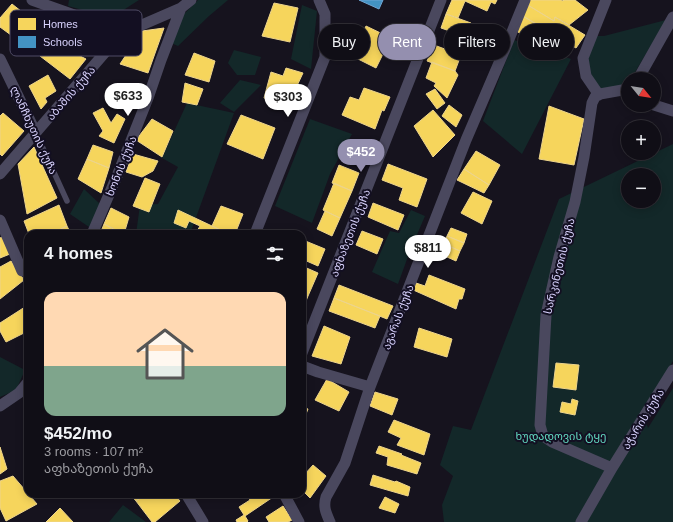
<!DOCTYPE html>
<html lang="en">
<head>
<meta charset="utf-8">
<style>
	body { margin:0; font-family:Arial,"Noto Sans Georgian",sans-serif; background:#1e1c23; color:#f1f3f6; height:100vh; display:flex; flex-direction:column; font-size:15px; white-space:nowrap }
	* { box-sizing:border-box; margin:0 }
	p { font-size:13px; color:#9c9ca1 }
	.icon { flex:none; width:22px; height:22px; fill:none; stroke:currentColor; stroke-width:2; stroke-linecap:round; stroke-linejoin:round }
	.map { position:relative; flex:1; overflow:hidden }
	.sheet { position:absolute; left:24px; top:230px; width:282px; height:268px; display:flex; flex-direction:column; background:#100e16; border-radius:12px; box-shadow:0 2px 10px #0003,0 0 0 1px #302e35 }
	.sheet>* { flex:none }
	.hud { position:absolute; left:318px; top:24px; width:295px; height:36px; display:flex; gap:8px }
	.needle { width:26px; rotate:120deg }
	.controls { position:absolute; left:621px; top:72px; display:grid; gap:8px }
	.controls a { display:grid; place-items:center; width:40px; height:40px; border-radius:50%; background:#100e16; box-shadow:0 2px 10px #0003,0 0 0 1px #302e35; font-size:20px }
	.price { position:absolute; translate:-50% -34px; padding:0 9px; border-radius:14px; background:#fff; color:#222; font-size:13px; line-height:26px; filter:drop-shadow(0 1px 2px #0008) }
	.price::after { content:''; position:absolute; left:50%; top:24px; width:12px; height:9px; margin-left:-6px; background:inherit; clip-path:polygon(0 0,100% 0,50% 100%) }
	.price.current { background:#948faf; color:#fff }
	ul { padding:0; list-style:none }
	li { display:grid; align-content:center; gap:8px; height:212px; padding:0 20px }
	li span { display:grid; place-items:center; height:124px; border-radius:12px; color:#555 }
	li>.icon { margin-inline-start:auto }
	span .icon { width:72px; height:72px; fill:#fffc; stroke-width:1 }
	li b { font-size:17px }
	h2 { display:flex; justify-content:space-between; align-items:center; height:48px; padding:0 20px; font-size:17px }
	.chip { padding:0 14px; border-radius:18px; background:#100e16; box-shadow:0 2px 10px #0003,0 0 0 1px #302e35; font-size:14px; line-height:36px }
	.chip.current { background:#948faf; color:#fff }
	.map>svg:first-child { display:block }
	.green { fill:#132829; fill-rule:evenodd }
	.homes { fill:#f6d55c; stroke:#edd48c }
	.schools { fill:#4393c3; stroke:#70a6d4 }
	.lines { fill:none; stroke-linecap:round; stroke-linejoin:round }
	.service { stroke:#4a485e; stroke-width:5.5 }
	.minor { stroke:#4a485e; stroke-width:11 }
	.labels { text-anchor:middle; stroke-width:4; stroke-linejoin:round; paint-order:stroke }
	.street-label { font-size:11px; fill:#d8d2fd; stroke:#130f22 }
	.park-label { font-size:11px; fill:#62d9c0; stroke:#130f22 }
	.key { fill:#130f22; stroke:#4e4a64; stroke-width:1 }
	.key-label { font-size:11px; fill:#d8d2fd }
</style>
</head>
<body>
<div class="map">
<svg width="673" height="522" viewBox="0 0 673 522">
	<rect width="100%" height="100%" fill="#16131e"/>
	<path class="green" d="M 69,0 L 139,0 L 111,18 L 68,6 Z
		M 198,0 L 228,0 L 209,16 L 178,46 L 171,43 L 183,15 Z
		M 302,5 L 317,11 L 311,69 L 291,59 Z
		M 666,20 L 631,79 L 628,79 L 628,84 L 598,90 L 586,64 L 596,36 L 604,36 Z
		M 514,40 L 571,59 L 522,154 L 483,121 Z
		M 234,50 L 261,57 L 255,75 L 237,75 L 228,63 Z
		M 240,80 L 261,85 L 234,112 L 220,103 Z
		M 187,103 L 234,113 L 190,234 L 136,234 L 140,205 L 158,204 L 178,167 L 162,158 Z
		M 310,119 L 352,134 L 330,174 L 312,223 L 275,206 Z
		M 673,144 L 673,361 L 643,413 L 648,428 L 673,388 L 673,522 L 444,522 L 442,505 L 453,476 L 440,465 L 453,426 L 471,430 L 559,199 ZM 628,175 L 654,175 L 654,201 L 628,201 Z
		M 84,189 L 101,205 L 89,227 L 70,214 Z
		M 411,210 L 425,216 L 410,251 L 398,284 L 372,272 L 390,231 L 399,233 Z
		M 0,357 L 25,370 L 16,390 L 0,397 Z
		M 123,505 L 146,522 L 109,522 Z"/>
	<path class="homes" d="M 452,0 L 497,0 L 495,4 L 491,2 L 487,11 L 465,1 L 458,18 L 446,14 Z
		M 528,0 L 561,0 L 563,1 L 564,0 L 575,0 L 588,10 L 569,25 L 555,17 L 554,21 L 526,4 Z
		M 274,3 L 298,8 L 290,42 L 262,36 Z
		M 12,4 L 31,19 L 15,38 L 0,27 L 0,18 Z
		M 526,4 L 554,21 L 555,17 L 585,35 L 576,48 L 521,15 Z
		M 446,14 L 471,23 L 466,35 L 469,36 L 465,48 L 457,45 L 461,35 L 441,28 Z
		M 521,15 L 551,32 L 542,48 L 515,30 Z
		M 366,26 L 391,38 L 376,68 L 352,56 Z
		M 164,28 L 148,73 L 120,64 L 142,31 Z
		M 46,39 L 86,59 L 70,79 L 40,56 Z
		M 434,45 L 461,55 L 455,71 L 427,61 Z
		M 194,53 L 215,61 L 209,82 L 185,75 Z
		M 432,62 L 455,71 L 458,75 L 447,98 L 434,86 L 436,83 L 426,78 Z
		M 286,68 L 303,73 L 295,90 L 287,87 L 281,104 L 264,98 L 271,72 L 283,76 Z
		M 48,75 L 56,91 L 45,98 L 47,102 L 41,109 L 29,86 Z
		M 185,83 L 203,89 L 197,105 L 182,102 Z
		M 364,88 L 390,97 L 384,111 L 382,110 L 375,129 L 342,115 L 350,97 L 359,100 Z
		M 435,89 L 445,103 L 437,109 L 426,94 Z
		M 449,105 L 462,115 L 456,127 L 442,116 Z
		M 549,106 L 584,119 L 574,165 L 539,159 Z
		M 103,108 L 111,123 L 117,114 L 125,119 L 114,143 L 99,136 L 103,131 L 93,113 Z
		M 433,110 L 455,135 L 433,157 L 414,126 Z
		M 3,113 L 24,131 L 2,156 L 0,154 L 0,116 Z
		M 241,115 L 275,128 L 263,159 L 227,144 Z
		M 152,119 L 173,131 L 162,157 L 136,140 Z
		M 93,145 L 113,152 L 109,168 L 87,159 Z
		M 34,147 L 57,198 L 27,214 L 18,164 Z
		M 476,151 L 500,165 L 489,185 L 464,169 Z
		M 133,154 L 158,161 L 153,171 L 142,177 L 126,172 Z
		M 87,159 L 109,168 L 101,193 L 78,179 Z
		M 388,164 L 427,179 L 417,207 L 399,200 L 403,188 L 382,180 Z
		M 339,165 L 359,173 L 352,191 L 332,183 Z
		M 464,169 L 489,185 L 484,193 L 457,180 Z
		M 145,178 L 160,184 L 149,212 L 133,206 Z
		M 334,183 L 352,191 L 340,218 L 323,210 Z
		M 473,192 L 492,201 L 482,224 L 461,213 Z
		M 373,203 L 404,215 L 398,230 L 368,217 Z
		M 59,205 L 67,226 L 50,234 L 29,234 L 24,221 Z
		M 221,206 L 243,214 L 235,234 L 229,234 L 212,226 Z
		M 111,208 L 129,217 L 124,234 L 104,224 Z
		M 178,210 L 229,234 L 203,234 L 197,231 L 200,226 L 189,221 L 186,228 L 174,223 Z
		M 325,211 L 340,218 L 332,236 L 317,229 Z
		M 104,224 L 123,234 L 100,234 Z
		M 67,226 L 71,234 L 56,234 L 55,232 Z
		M 451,228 L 467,234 L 464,243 L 447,236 Z
		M 362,231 L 383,239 L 377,254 L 356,245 Z
		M 447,236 L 464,243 L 460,251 L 444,244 Z
		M 2,237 L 10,254 L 0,258 L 0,238 Z
		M 303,240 L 325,249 L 318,266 L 302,259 Z
		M 442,243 L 460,251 L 456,261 L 438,253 Z
		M 11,261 L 24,280 L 0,299 L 0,267 Z
		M 302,266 L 318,273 L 308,296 L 302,293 Z
		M 429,275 L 465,289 L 462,299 L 459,299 L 456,309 L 411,289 L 413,282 L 425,286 Z
		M 339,285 L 393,306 L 387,319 L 334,298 Z
		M 302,293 L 308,296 L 302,311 Z
		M 334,298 L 380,316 L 375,328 L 329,311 Z
		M 28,305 L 28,331 L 6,342 L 0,331 L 0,323 Z
		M 324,326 L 350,337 L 341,364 L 312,356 Z
		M 419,328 L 452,339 L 447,357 L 414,347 Z
		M 556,363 L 579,365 L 576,390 L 553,387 Z
		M 327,379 L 349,392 L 339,411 L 315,400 Z
		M 375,392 L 398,399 L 392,415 L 370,406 Z
		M 572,399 L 578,401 L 575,415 L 560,412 L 562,402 L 571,404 Z
		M 302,407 L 308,409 L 302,424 Z
		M 394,420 L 430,434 L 424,455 L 397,445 L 401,438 L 388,432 Z
		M 379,446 L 402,454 L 401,455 L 421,463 L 417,474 L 387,465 L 388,457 L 376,453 Z
		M 0,447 L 7,469 L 0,474 Z
		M 313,465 L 326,476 L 310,498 L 302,490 L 302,472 L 305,474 Z
		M 373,475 L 395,482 L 396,481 L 410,487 L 408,496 L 370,485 Z
		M 13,476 L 37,504 L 6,521 L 0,508 L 0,481 Z
		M 130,494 L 146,494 L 136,501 Z
		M 146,494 L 174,494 L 180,501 L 155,522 L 152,522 L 136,501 Z
		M 246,494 L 276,494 L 276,495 L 245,516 L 248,521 L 247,522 L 237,522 L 236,520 L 244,515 L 239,507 L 250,500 Z
		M 385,497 L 399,504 L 395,513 L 379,508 Z
		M 283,506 L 292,520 L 288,522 L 269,522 L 266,517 Z
		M 60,508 L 73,522 L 46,522 Z"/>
	<path class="schools" d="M 359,0 L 383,0 L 379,9 Z"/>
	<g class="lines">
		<path class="service" d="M 36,133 L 67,201"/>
		<path class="minor" d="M 32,0 L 91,21 L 121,34
			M 0,59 L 36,133
			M 638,79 L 673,17
			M 599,95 L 586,76 L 583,58 L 606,0
			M 654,105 L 673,111
			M 0,174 L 121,34 L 181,8 L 191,0
			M 0,220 L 22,271
			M 92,234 L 117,176 L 148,98 L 161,60 L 181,8
			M 255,234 L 325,57 L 325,14 L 319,0
			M 302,353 L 441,0
			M 302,366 L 318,372 L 370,387
			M 0,406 L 19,393 L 28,382
			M 612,468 L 552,442 L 543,436 L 540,425 L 546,315 L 559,257 L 575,202 L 584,157 L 592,103 L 595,97 L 600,94 L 628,89
			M 186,494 L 203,522
			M 284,494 L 299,522
			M 330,522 C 326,513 323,507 326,497 L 345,463 L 370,387 L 466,140 L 505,49 L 525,0
			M 581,522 L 612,468 L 673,370"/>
	</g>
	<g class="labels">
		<g class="street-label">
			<text transform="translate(71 93) rotate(-49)" y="4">აბაშის ქუჩა</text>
			<text transform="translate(34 130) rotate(65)" y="4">ლანჩხუთის ქუჩა</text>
			<text transform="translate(121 166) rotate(-68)" y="4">ხონის ქუჩა</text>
			<text transform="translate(350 233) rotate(-69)" y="4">აფხაზეთის ქუჩა</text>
			<text transform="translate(559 266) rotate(-76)" y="4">სარკინეთის ქუჩა</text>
			<text transform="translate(398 317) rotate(-69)" y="4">აგარას ქუჩა</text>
			<text transform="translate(643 419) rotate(-58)" y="4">აჭარის ქუჩა</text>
		</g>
		<g class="park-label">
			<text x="561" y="440">ხუდადოვის ტყე</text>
		</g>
	</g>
	<rect x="10" y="10" width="132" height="46" rx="6" class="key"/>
	<rect x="18" y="18" width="18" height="12" fill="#f6d55c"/>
	<rect x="18" y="36" width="18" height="12" fill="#4393c3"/>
	<g class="key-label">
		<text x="43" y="28">Homes</text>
		<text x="43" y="46">Schools</text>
	</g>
</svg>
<div class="controls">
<a><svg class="needle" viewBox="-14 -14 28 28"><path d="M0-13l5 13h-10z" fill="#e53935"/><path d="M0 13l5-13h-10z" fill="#9c9ca1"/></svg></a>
<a>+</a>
<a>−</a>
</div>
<b class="price" style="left:128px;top:117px">$633</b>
<b class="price" style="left:288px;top:118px">$303</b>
<b class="price current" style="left:361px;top:173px">$452</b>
<b class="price" style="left:428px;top:269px">$811</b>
<div class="hud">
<a class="chip">Buy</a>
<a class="chip current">Rent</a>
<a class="chip">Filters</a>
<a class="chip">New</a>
</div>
<section class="sheet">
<h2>4 homes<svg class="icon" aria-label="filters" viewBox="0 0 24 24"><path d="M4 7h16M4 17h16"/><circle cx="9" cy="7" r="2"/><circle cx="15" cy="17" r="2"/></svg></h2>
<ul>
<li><span style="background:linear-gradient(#ffd9b3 60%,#7fa58c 0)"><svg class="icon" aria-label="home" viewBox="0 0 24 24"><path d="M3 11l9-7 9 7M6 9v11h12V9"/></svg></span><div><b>$452/mo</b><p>3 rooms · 107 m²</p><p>აფხაზეთის ქუჩა</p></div></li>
</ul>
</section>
</div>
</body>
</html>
